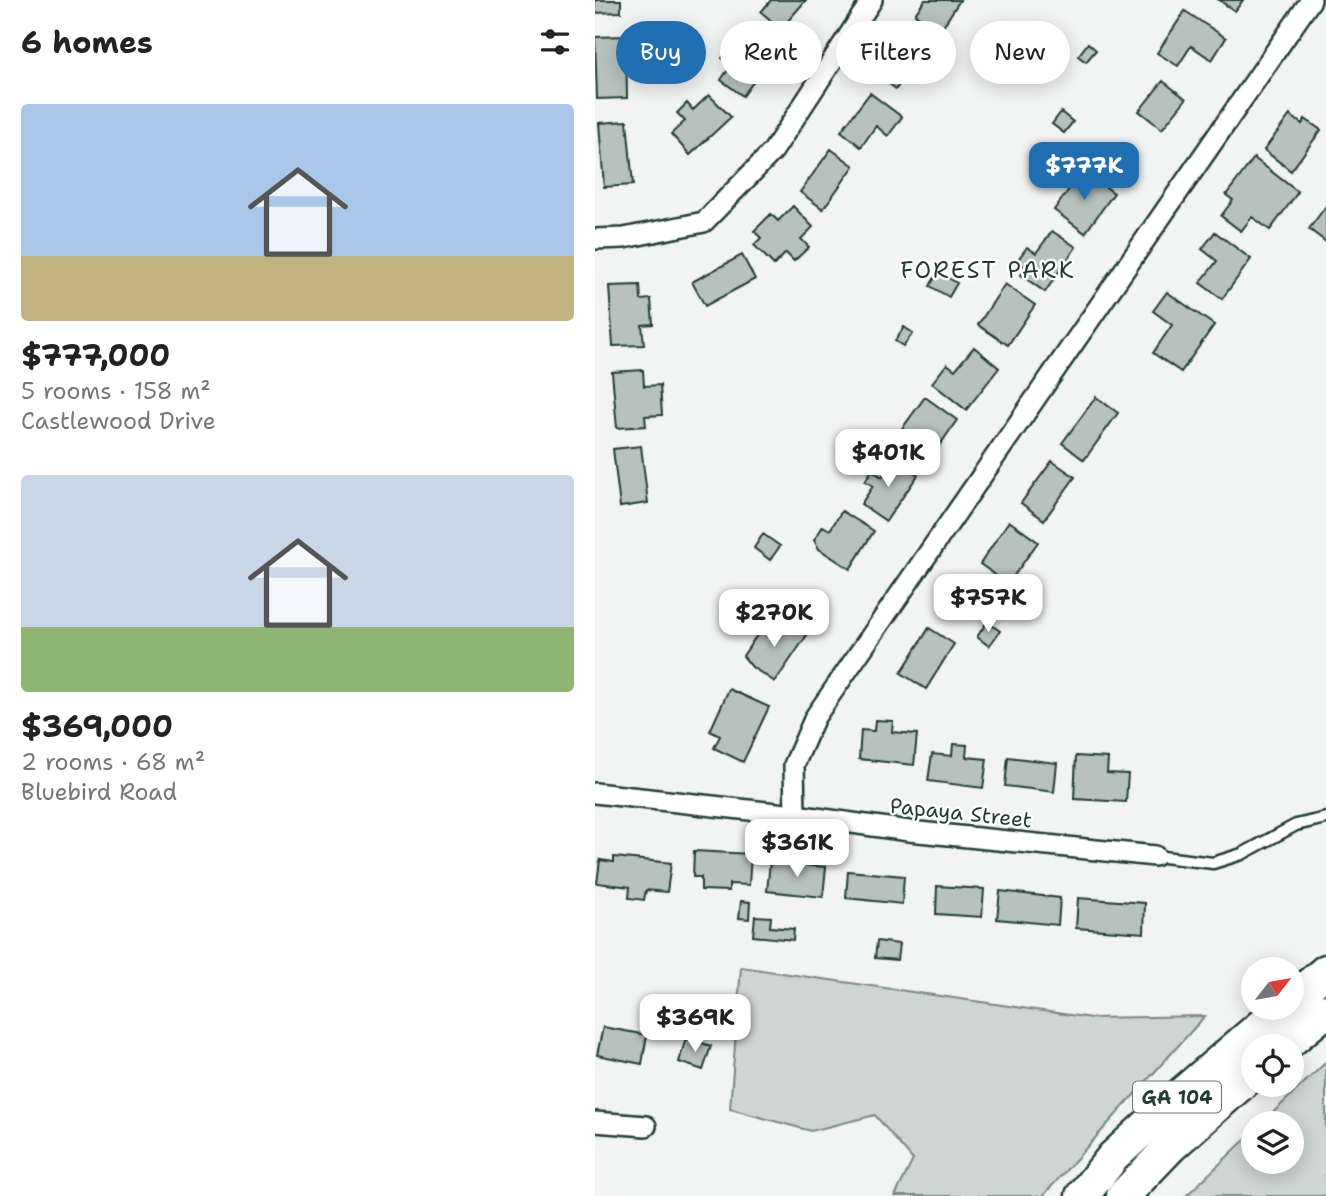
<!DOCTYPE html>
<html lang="en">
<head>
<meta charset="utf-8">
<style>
	body { margin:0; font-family:"Shantell Sans",sans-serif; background:#f2f2f2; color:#222; height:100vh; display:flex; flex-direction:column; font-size:26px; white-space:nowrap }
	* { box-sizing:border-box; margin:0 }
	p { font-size:23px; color:#767676 }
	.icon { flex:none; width:38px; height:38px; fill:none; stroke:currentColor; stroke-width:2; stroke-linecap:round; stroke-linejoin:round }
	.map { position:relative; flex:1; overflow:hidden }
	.panel { display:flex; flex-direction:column; background:#fff; width:595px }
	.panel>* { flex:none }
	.hud { position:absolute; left:21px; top:21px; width:604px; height:63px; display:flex; gap:14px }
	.needle { width:46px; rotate:59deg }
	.fabs { position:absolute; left:646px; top:957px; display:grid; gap:14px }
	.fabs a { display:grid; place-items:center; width:63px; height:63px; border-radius:50%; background:#fff; box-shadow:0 4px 18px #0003; font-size:35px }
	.price { position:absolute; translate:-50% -60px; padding:0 16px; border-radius:14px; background:#fff; color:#222; font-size:23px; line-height:46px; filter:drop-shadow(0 2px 4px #0008) }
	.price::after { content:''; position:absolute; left:50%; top:42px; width:21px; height:16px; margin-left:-10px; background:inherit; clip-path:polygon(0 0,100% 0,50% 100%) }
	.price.active { background:#1f6fb2; color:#fff }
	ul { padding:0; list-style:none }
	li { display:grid; align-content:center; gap:14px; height:371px; padding:0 21px }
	li span { display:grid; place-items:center; height:217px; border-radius:7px; color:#555 }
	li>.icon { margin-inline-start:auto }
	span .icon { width:126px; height:126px; fill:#fffc; stroke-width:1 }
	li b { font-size:30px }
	h2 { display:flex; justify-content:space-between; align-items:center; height:84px; padding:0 21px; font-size:30px }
	.pill { padding:0 24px; border-radius:32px; background:#fff; box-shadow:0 4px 18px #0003; font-size:24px; line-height:63px }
	.pill.active { background:#1f6fb2; color:#fff }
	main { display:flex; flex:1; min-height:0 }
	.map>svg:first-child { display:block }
	.green { fill:#ced5d3; stroke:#768984; stroke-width:2 }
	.building { fill:#b7c1bd; stroke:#1f3d34; stroke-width:2 }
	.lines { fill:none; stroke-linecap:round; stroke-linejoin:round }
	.service-casing { stroke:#1f3d34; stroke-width:15 }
	.minor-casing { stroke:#1f3d34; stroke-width:24 }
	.primary-casing { stroke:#1f3d34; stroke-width:37 }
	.service { stroke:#fff; stroke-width:10 }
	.minor { stroke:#fff; stroke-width:19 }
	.primary { stroke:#fff; stroke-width:32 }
	.labels { text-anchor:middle; stroke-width:5; stroke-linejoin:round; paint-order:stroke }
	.shield { fill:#fff; stroke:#627771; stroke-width:2 }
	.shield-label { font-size:19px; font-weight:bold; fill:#1f3d34 }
	.street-label { font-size:21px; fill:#1f3d34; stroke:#fff }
	.neighbourhood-label { font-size:23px; letter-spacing:2px; fill:#1f3d34; stroke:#fff }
</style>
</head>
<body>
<main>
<section class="panel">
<h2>6 homes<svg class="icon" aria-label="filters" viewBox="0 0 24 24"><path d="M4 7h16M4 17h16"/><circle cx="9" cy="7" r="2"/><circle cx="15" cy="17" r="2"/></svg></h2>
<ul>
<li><span style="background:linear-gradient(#a9c7e8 70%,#c2b280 0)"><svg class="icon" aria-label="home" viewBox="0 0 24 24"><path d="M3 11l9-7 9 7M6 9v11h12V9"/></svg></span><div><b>$777,000</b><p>5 rooms · 158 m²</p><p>Castlewood Drive</p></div></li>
<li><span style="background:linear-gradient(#c9d6e8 70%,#8fb573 0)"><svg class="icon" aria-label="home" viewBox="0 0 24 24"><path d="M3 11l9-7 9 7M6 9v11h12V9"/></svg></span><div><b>$369,000</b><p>2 rooms · 68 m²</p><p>Bluebird Road</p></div></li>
</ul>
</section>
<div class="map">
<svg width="731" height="1196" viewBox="0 0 731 1196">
	<rect width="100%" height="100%" fill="#f2f3f3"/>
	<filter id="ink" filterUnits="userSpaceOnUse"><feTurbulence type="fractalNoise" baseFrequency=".0143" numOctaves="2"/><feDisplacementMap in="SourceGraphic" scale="14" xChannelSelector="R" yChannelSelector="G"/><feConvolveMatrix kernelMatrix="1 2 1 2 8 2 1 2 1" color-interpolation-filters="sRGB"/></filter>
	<g filter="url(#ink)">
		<path class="green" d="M 146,967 L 496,1018 L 610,1016 L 448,1196 L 300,1196 L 318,1160 L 280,1115 L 216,1131 L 135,1109 Z
			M 731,1062 L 731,1196 L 591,1196 L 658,1132 L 658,1162 L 696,1162 L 696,1124 L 667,1123 Z"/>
		<path class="building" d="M 0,0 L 26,0 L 26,12 L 0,13 Z
			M 176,0 L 211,0 L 186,29 L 166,12 Z
			M 330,0 L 365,0 L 345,31 L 320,14 Z
			M 624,0 L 648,0 L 640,11 Z
			M 590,11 L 631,38 L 617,60 L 596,46 L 583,66 L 562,53 Z
			M 307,30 L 331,48 L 301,89 L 277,71 Z
			M 158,34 L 181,50 L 148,96 L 126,80 L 136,65 L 127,58 L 137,45 L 146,51 Z
			M 31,36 L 32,98 L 2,99 L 0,37 Z
			M 493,43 L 501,50 L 491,62 L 483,56 Z
			M 568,81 L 591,99 L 567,129 L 544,111 Z
			M 275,93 L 307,117 L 293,136 L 281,126 L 266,147 L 246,131 Z
			M 114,95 L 136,117 L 95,155 L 76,134 L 90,121 L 82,113 L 92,103 L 98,110 Z
			M 466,112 L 478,122 L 469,133 L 457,124 Z
			M 695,115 L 707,124 L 710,119 L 726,130 L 696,171 L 669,150 Z
			M 32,121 L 38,185 L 9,187 L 4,123 Z
			M 236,149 L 259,166 L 228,209 L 205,192 Z
			M 659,158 L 703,192 L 675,230 L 657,217 L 646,231 L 626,216 L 638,200 L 631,195 Z
			M 488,170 L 519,193 L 490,233 L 459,210 Z
			M 198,206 L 218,227 L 206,239 L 214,247 L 199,261 L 191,253 L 179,265 L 159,245 L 166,238 L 159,231 L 176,214 L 183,221 Z
			M 731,206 L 731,242 L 714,229 Z
			M 457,231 L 481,247 L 450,292 L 426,275 L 431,267 L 422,261 L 432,247 L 441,253 Z
			M 620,232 L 656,259 L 627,299 L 605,283 L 622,261 L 607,249 Z
			M 147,255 L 160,279 L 110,306 L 97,282 Z
			M 343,272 L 362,283 L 354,297 L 335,286 Z
			M 410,284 L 440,305 L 413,345 L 383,325 Z
			M 45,285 L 46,300 L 56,299 L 58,324 L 47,325 L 49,345 L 18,346 L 14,286 Z
			M 572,292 L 619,325 L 586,372 L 558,353 L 577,325 L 558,311 Z
			M 309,327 L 318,333 L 308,346 L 300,341 Z
			M 379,347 L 404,368 L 371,410 L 337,383 L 352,364 L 360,370 Z
			M 48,370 L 49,386 L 65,385 L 67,415 L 50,416 L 51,426 L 22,428 L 17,372 Z
			M 330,397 L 362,420 L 333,462 L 308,443 L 314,435 L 306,430 Z
			M 501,397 L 523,413 L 489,460 L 467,443 Z
			M 46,446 L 53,503 L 25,507 L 18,449 Z
			M 299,458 L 323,475 L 291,521 L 266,504 L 278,486 L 270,481 L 277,470 L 287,477 Z
			M 457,461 L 480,477 L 449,520 L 426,503 Z
			M 247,511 L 279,531 L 255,569 L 224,549 L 219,540 L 228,526 L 235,530 Z
			M 414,521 L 443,542 L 413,584 L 385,564 Z
			M 168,534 L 185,546 L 175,560 L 159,548 Z
			M 187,618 L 212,635 L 180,682 L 157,667 L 148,656 L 168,626 L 177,632 Z
			M 392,622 L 405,631 L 394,646 L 382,637 Z
			M 334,628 L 359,644 L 331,689 L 306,673 Z
			M 134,689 L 174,707 L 148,762 L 119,748 L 125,736 L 115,731 Z
			M 280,720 L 298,721 L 297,732 L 322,734 L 319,765 L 264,759 L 266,730 L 279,731 Z
			M 358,744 L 372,745 L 371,757 L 392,759 L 388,788 L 333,781 L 337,754 L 357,756 Z
			M 481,756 L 513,758 L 512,773 L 533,774 L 531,802 L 479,799 Z
			M 413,757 L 462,763 L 459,792 L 410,786 Z
			M 99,851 L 156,854 L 154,885 L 134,884 L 134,891 L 106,890 L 106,877 L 98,877 Z
			M 19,857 L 76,863 L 72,892 L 51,890 L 49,900 L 34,898 L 35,887 L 2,883 L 5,860 L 19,862 Z
			M 175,862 L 231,867 L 228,897 L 172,891 Z
			M 253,871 L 309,876 L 307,904 L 251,898 Z
			M 342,886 L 389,889 L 387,917 L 341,914 Z
			M 405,891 L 465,898 L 463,925 L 402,919 Z
			M 483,898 L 550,903 L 549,933 L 481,928 Z
			M 146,901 L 155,902 L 154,919 L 144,918 Z
			M 160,916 L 176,917 L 175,927 L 199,929 L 198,940 L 158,936 Z
			M 282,941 L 304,944 L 302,960 L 280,958 Z
			M 8,1027 L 52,1035 L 47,1064 L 2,1055 Z
			M 91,1038 L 116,1046 L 108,1070 L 84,1062 Z"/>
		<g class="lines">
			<defs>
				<path id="service" d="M 560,856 L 618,863 L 647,854 L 701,825 L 731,818"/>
				<path id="minor" d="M 0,239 L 29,238 L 109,222 L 178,151 L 277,0
					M 0,793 L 200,815 L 314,831 L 560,856
					M 200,815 L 199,765 L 220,717 L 716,0
					M 0,1122 L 51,1126"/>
				<path id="primary" d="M 696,1000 L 731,971
					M 689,1046 L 731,1011
					M 487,1196 L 518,1157 L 582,1098 L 687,1008
					M 528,1196 L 576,1146 L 658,1073"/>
			</defs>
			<use href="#service" class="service-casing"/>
			<use href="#minor" class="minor-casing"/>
			<use href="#primary" class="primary-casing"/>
			<use href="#service" class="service"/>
			<use href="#minor" class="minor"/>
			<use href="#primary" class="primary"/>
		</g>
	</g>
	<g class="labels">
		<rect class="shield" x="538" y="1081.5" width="88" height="31" rx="5"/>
		<g class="shield-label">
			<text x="582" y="1104">GA 104</text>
		</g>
		<g class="street-label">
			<text transform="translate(366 813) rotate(6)" y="7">Papaya Street</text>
		</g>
		<g class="neighbourhood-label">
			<text x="393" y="278">FOREST PARK</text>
		</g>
	</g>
</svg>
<div class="fabs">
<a><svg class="needle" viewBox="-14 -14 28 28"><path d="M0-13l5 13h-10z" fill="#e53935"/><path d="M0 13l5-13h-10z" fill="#767676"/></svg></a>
<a><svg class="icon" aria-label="locate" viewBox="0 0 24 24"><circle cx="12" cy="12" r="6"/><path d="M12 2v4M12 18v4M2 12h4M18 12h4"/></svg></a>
<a><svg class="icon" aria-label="layers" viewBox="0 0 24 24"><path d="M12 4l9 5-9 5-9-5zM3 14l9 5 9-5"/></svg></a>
</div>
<b class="price active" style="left:489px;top:202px">$777K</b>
<b class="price" style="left:293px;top:489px">$401K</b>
<b class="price" style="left:393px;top:634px">$757K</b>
<b class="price" style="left:179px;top:649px">$270K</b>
<b class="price" style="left:202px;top:879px">$361K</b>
<b class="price" style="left:100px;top:1054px">$369K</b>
<div class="hud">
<a class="pill active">Buy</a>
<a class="pill">Rent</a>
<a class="pill">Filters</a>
<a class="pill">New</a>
</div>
</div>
</main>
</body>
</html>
